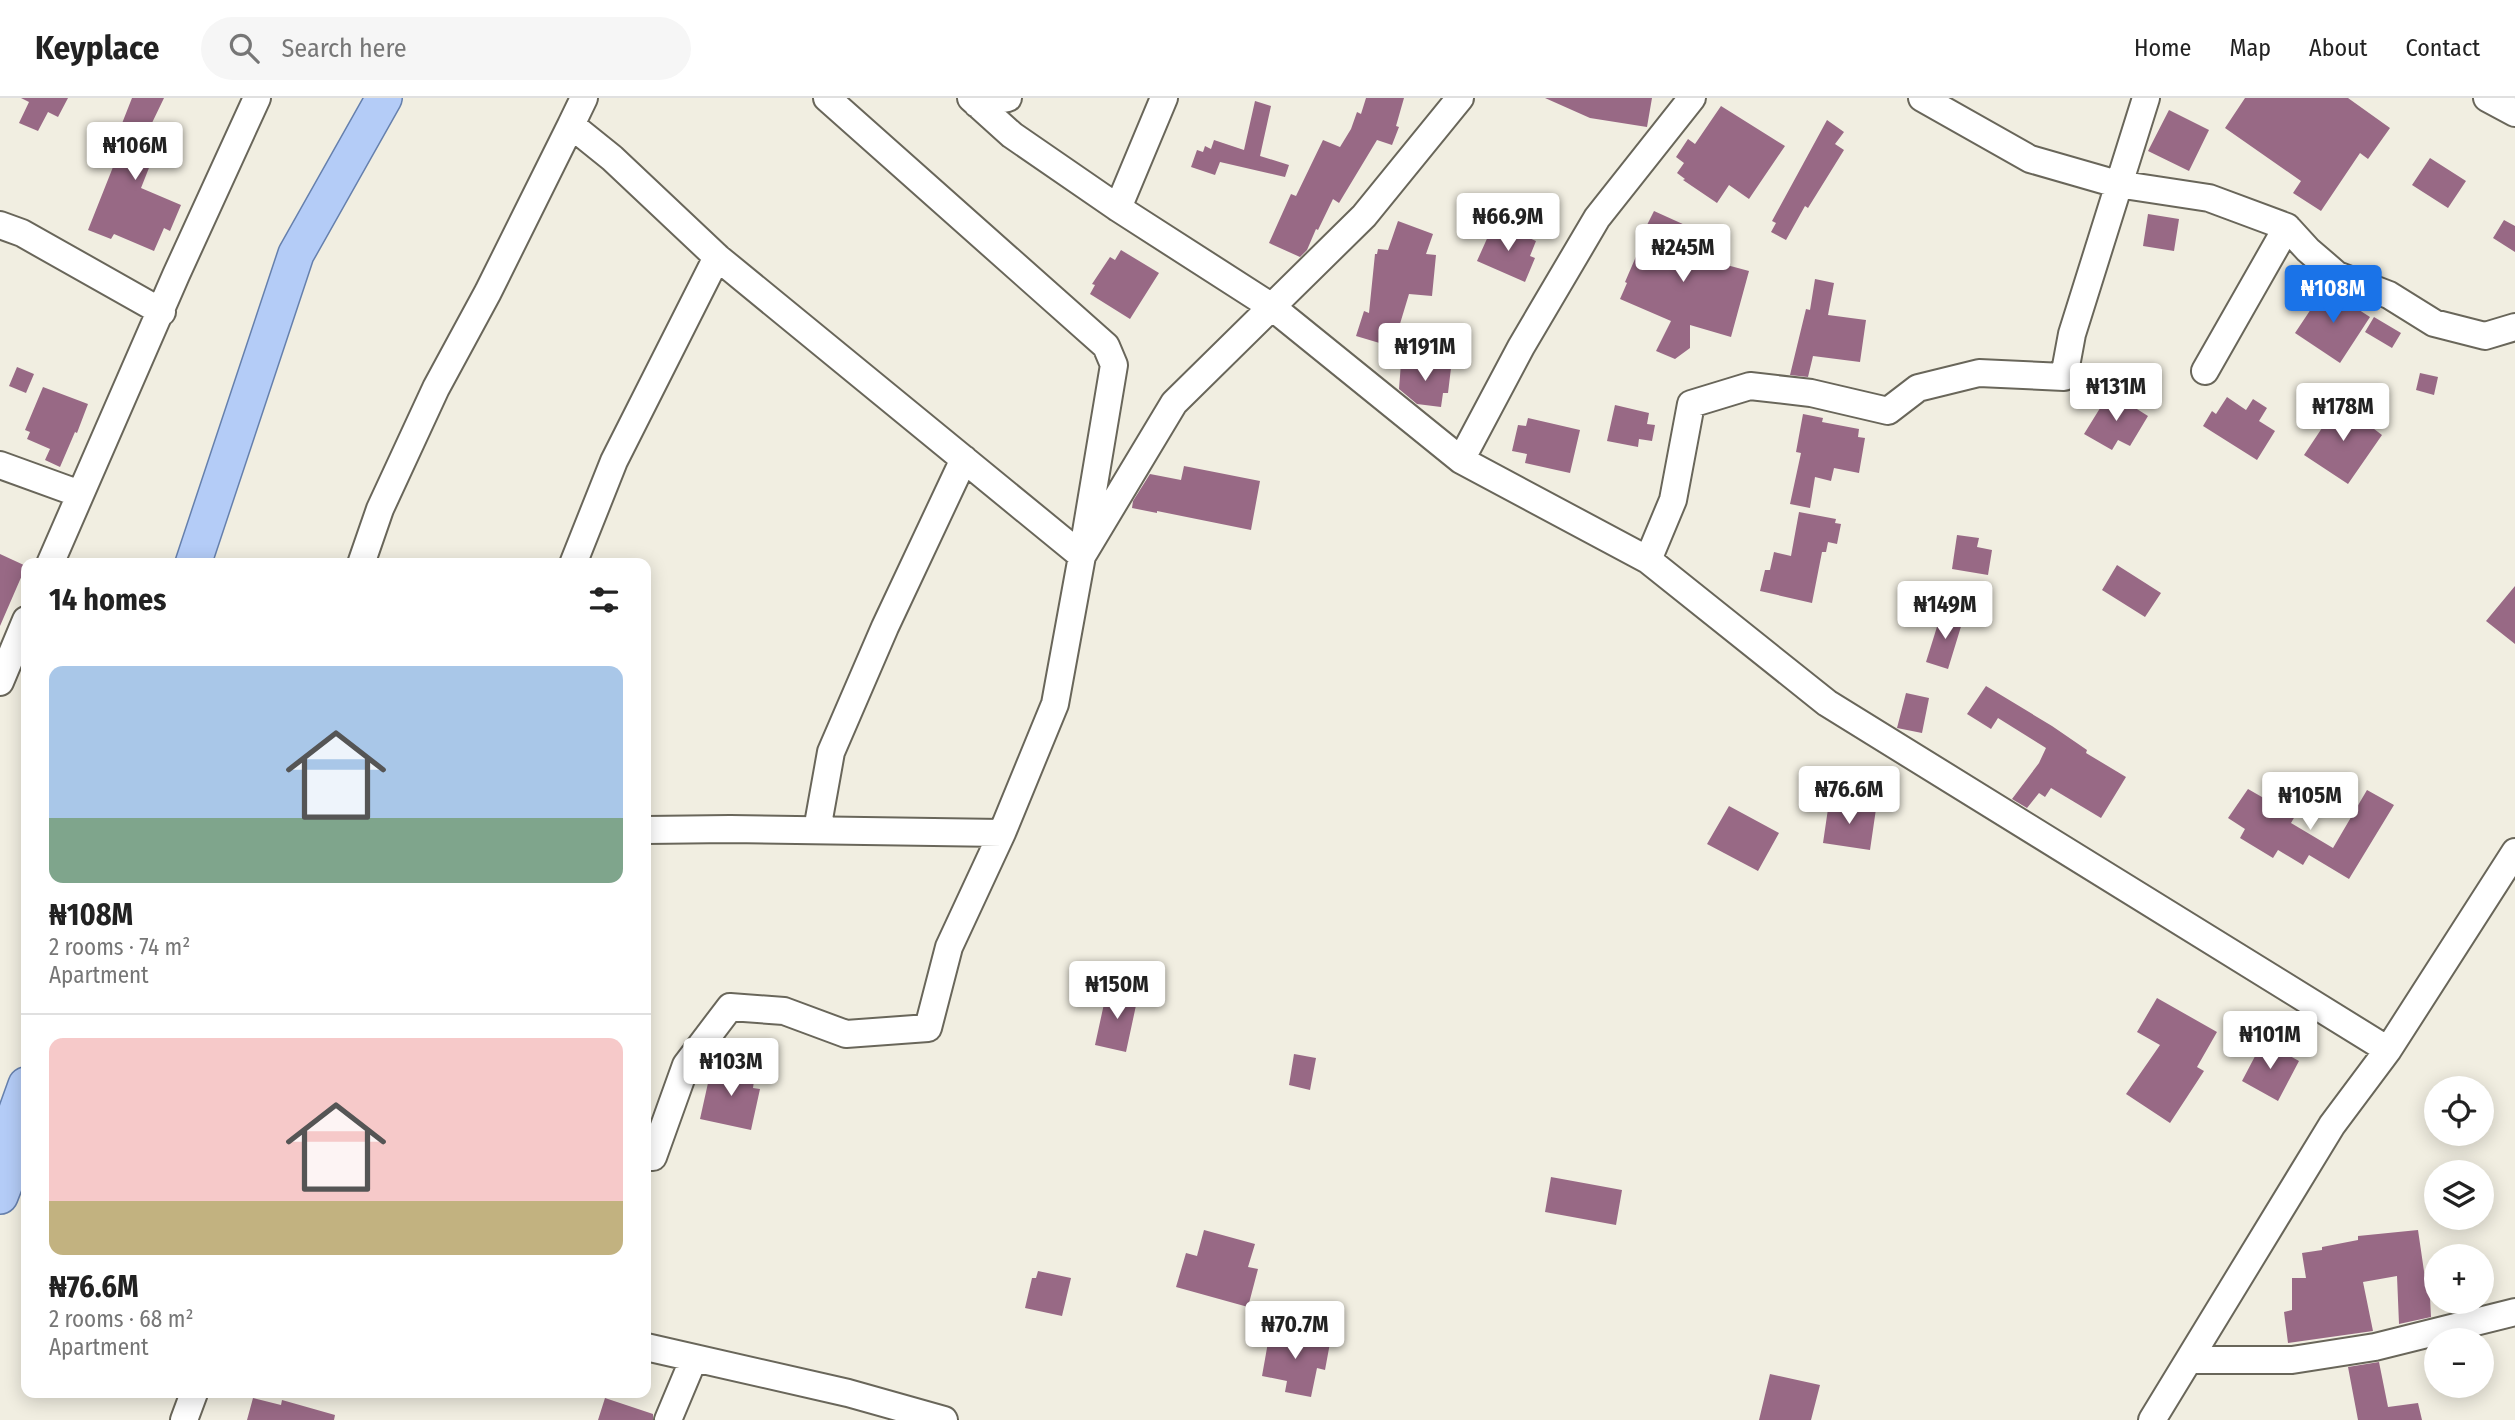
<!DOCTYPE html>
<html lang="en">
<head>
<meta charset="utf-8">
<style>
	body { margin:0; font-family:"Fira Sans Condensed",sans-serif; background:#f6f6f6; color:#222; height:100vh; display:flex; flex-direction:column; font-size:26px; white-space:nowrap }
	* { box-sizing:border-box; margin:0 }
	p { font-size:23px; color:#767676 }
	.icon { flex:none; width:38px; height:38px; fill:none; stroke:currentColor; stroke-width:2; stroke-linecap:round; stroke-linejoin:round }
	.map { position:relative; flex:1; overflow:hidden }
	.drawer { position:absolute; left:21px; top:460px; width:630px; height:840px; display:flex; flex-direction:column; background:#fff; border-radius:14px; box-shadow:0 4px 18px #0003 }
	.drawer>* { flex:none }
	.fabs { position:absolute; left:2424px; top:978px; display:grid; gap:14px }
	.fabs a { display:grid; place-items:center; width:70px; height:70px; border-radius:50%; background:#fff; box-shadow:0 4px 18px #0003; font-size:35px }
	.price { position:absolute; translate:-50% -60px; padding:0 16px; border-radius:7px; background:#fff; color:#222; font-size:23px; line-height:46px; filter:drop-shadow(0 2px 4px #0008) }
	.price::after { content:''; position:absolute; left:50%; top:42px; width:21px; height:16px; margin-left:-10px; background:inherit; clip-path:polygon(0 0,100% 0,50% 100%) }
	.price.selected { background:#1a73e8; color:#fff }
	ul { padding:0; list-style:none }
	li { display:grid; align-content:center; gap:14px; height:371px; padding:0 28px }
	li+li { border-top:2px solid #e0e0e0 }
	li span { display:grid; place-items:center; height:217px; border-radius:14px; color:#555 }
	li>.icon { margin-inline-start:auto }
	span .icon { width:126px; height:126px; fill:#fffc; stroke-width:1 }
	li b { font-size:30px }
	h2 { display:flex; justify-content:space-between; align-items:center; height:84px; padding:0 28px; font-size:30px }
	header { display:flex; align-items:center; gap:42px; box-sizing:border-box; height:98px; padding:0 35px; background:#fff; border-bottom:2px solid #e0e0e0 }
	header strong { font-size:33px }
	nav { display:flex; gap:38px; margin-inline-start:auto; font-size:24px }
	.search { width:490px; height:63px; background:#f6f6f6; display:flex; align-items:center; gap:18px; box-sizing:border-box; padding:0 24px; border-radius:38px; color:#767676; font-size:26px }
	.map>svg:first-child { display:block }
	.building { fill:#986985 }
	.lines { fill:none; stroke-linecap:round; stroke-linejoin:round }
	.minor-casing { stroke:#69665a; stroke-width:30 }
	.major-casing { stroke:#6680ad; stroke-width:38 }
	.minor { stroke:#fff; stroke-width:26 }
	.major { stroke:#b4ccf7; stroke-width:35 }
</style>
</head>
<body>
<header>
<strong>Keyplace</strong>
<div class="search"><svg class="icon" aria-label="search" viewBox="0 0 24 24"><circle cx="10" cy="10" r="6"/><path d="M15 15l6 6"/></svg>Search here</div>
<nav><a>Home</a><a>Map</a><a>About</a><a>Contact</a></nav>
</header>
<div class="map">
<svg width="2515" height="1322" viewBox="0 0 2515 1322">
	<rect width="100%" height="100%" fill="#f1eee1"/>
	<path class="building" d="M 21,0 L 68,0 L 58,19 L 48,14 L 38,33 L 19,25 L 29,4 Z
		M 132,0 L 164,0 L 151,27 L 164,32 L 141,90 L 181,107 L 170,133 L 164,130 L 154,153 L 114,136 L 111,141 L 88,132 L 115,64 L 108,61 Z
		M 1366,0 L 1404,0 L 1396,28 L 1399,29 L 1392,47 L 1377,42 L 1339,105 L 1333,101 L 1318,132 L 1316,131 L 1307,152 L 1300,159 L 1269,145 L 1291,96 L 1296,98 L 1323,42 L 1340,49 L 1351,31 L 1357,14 L 1361,16 Z
		M 1545,0 L 1652,0 L 1647,29 L 1590,20 Z
		M 2245,0 L 2348,0 L 2390,30 L 2368,61 L 2360,55 L 2321,113 L 2293,95 L 2301,83 L 2225,30 Z
		M 1255,3 L 1271,8 L 1260,58 L 1289,67 L 1285,79 L 1220,64 L 1215,77 L 1191,69 L 1197,52 L 1203,54 L 1205,48 L 1211,51 L 1214,42 L 1244,52 Z
		M 1721,8 L 1785,48 L 1749,101 L 1729,87 L 1717,105 L 1683,82 L 1685,81 L 1677,75 L 1684,65 L 1676,59 L 1688,41 L 1695,46 Z
		M 2169,12 L 2209,32 L 2189,73 L 2148,53 Z
		M 1827,22 L 1844,34 L 1835,46 L 1844,52 L 1808,110 L 1805,108 L 1786,142 L 1771,134 L 1776,125 L 1772,123 Z
		M 2430,60 L 2466,83 L 2448,110 L 2412,87 Z
		M 1654,113 L 1707,137 L 1697,159 L 1749,173 L 1731,239 L 1690,227 L 1690,250 L 1675,261 L 1656,253 L 1671,223 L 1620,201 L 1627,185 L 1625,184 L 1644,140 L 1641,139 Z
		M 2148,116 L 2179,121 L 2174,153 L 2143,148 Z
		M 2504,122 L 2515,128 L 2515,154 L 2493,140 Z
		M 1398,123 L 1433,136 L 1426,156 L 1436,157 L 1432,198 L 1409,196 L 1393,249 L 1356,238 L 1364,213 L 1369,215 L 1375,156 L 1377,156 L 1378,151 L 1388,152 Z
		M 1494,125 L 1536,143 L 1530,158 L 1535,160 L 1525,184 L 1477,163 Z
		M 1121,152 L 1159,175 L 1130,221 L 1090,196 L 1095,187 L 1092,186 L 1110,159 L 1115,162 Z
		M 1815,181 L 1834,185 L 1828,217 L 1866,222 L 1860,264 L 1813,258 L 1808,279 L 1790,277 L 1806,211 L 1810,212 Z
		M 2325,190 L 2370,219 L 2340,265 L 2295,235 Z
		M 2374,219 L 2401,235 L 2392,250 L 2365,234 Z
		M 1401,265 L 1451,270 L 1448,295 L 1443,295 L 1441,309 L 1417,306 L 1399,291 Z
		M 17,269 L 34,276 L 26,295 L 9,288 Z
		M 2420,275 L 2438,279 L 2434,297 L 2416,292 Z
		M 43,289 L 88,306 L 77,335 L 75,334 L 60,369 L 45,362 L 50,351 L 27,341 L 30,334 L 25,332 Z
		M 2110,294 L 2148,318 L 2130,348 L 2118,342 L 2112,352 L 2084,336 Z
		M 2227,299 L 2246,312 L 2253,301 L 2267,310 L 2259,323 L 2275,333 L 2257,362 L 2203,328 L 2212,313 L 2216,316 Z
		M 2336,302 L 2382,337 L 2348,386 L 2304,357 L 2326,324 L 2322,320 Z
		M 1615,307 L 1649,315 L 1647,326 L 1655,327 L 1652,343 L 1639,341 L 1638,349 L 1607,343 Z
		M 1803,316 L 1823,320 L 1822,324 L 1859,331 L 1858,339 L 1865,340 L 1859,375 L 1834,370 L 1831,383 L 1815,379 L 1810,410 L 1790,406 L 1801,355 L 1796,354 Z
		M 1528,320 L 1580,332 L 1570,375 L 1525,365 L 1527,356 L 1512,353 L 1518,327 L 1526,328 Z
		M 1184,368 L 1260,383 L 1251,432 L 1157,413 L 1157,415 L 1132,410 L 1133,403 L 1150,376 L 1181,382 Z
		M 1799,414 L 1836,421 L 1835,425 L 1841,426 L 1837,446 L 1828,444 L 1826,454 L 1822,454 L 1812,505 L 1760,493 L 1765,472 L 1770,472 L 1774,454 L 1791,458 Z
		M 1957,437 L 1979,440 L 1977,449 L 1992,452 L 1988,477 L 1952,471 Z
		M 0,456 L 26,468 L 0,528 Z
		M 2117,467 L 2161,495 L 2145,519 L 2102,492 Z
		M 2515,488 L 2515,546 L 2486,523 Z
		M 1941,516 L 1963,522 L 1948,571 L 1926,564 Z
		M 1986,588 L 2052,628 L 2087,652 L 2086,655 L 2126,679 L 2101,720 L 2051,690 L 2045,699 L 2039,695 L 2027,710 L 2012,701 L 2039,665 L 2046,650 L 1998,620 L 1991,631 L 1967,616 Z
		M 1906,595 L 1929,600 L 1922,635 L 1897,630 Z
		M 2248,691 L 2295,718 L 2291,725 L 2333,750 L 2367,692 L 2394,707 L 2349,781 L 2309,757 L 2303,767 L 2278,752 L 2273,760 L 2240,740 L 2245,731 L 2228,720 Z
		M 1829,704 L 1876,711 L 1870,752 L 1823,745 Z
		M 1729,708 L 1779,735 L 1758,773 L 1707,746 Z
		M 1107,892 L 1138,898 L 1126,954 L 1095,947 Z
		M 2157,900 L 2217,934 L 2197,969 L 2204,973 L 2170,1025 L 2126,996 L 2160,947 L 2137,934 Z
		M 2263,943 L 2299,963 L 2278,1003 L 2242,983 Z
		M 1294,956 L 1316,960 L 1310,992 L 1289,987 Z
		M 712,967 L 755,976 L 753,990 L 760,991 L 751,1032 L 700,1021 Z
		M 1551,1079 L 1622,1092 L 1616,1127 L 1545,1114 Z
		M 1204,1132 L 1255,1146 L 1248,1169 L 1258,1171 L 1248,1209 L 1176,1189 L 1186,1155 L 1197,1158 Z
		M 2418,1132 L 2425,1180 L 2429,1179 L 2431,1219 L 2399,1226 L 2397,1178 L 2363,1184 L 2373,1233 L 2288,1245 L 2284,1214 L 2292,1212 L 2292,1180 L 2306,1180 L 2302,1155 L 2322,1152 L 2322,1149 L 2358,1142 L 2358,1138 Z
		M 1038,1173 L 1071,1180 L 1062,1218 L 1025,1210 L 1032,1180 L 1036,1180 Z
		M 1270,1233 L 1330,1245 L 1325,1272 L 1317,1270 L 1311,1299 L 1285,1294 L 1287,1283 L 1262,1278 Z
		M 2379,1264 L 2388,1309 L 2418,1305 L 2422,1322 L 2358,1322 L 2348,1269 Z
		M 1770,1276 L 1820,1287 L 1811,1322 L 1759,1322 Z
		M 253,1300 L 281,1307 L 282,1302 L 335,1317 L 334,1322 L 247,1322 Z
		M 605,1300 L 653,1316 L 653,1322 L 598,1322 Z"/>
	<g class="lines">
		<defs>
			<path id="minor" d="M 584,0 L 571,27 L 612,60 L 717,159 L 1082,458 L 1114,267 L 1106,248 L 827,0
				M 971,0 L 1012,37 L 1118,110 L 1272,209 L 1461,362 L 1648,462 L 1827,605 L 2388,952
				M 1922,0 L 2030,61 L 2117,86 L 2209,100 L 2287,129 L 2308,152 L 2337,177 L 2389,197 L 2434,225 L 2485,238 L 2515,229
				M 2487,0 L 2515,15
				M 977,6 L 1008,0
				M 1118,110 L 1164,0
				M 0,127 L 22,135 L 162,214
				M 2205,273 L 2287,129
				M 1461,362 L 1521,249 L 1597,120 L 1692,0
				M 0,367 L 80,396
				M 1648,462 L 1673,402 L 1691,306 L 1750,288 L 1811,295 L 1888,313 L 1918,290 L 1979,275 L 2064,279 L 2072,236 L 2146,0
				M 50,466 L 176,177 L 257,0
				M 361,466 L 380,411 L 436,290 L 488,194 L 571,27
				M 573,466 L 614,363 L 717,159
				M 0,584 L 26,522
				M 646,732 L 730,731 L 1002,735 L 1055,606 L 1082,458 L 1174,305 L 1364,118 L 1460,0
				M 817,732 L 831,654 L 885,529 L 964,361
				M 646,1059 L 653,1059 L 686,967 L 730,909 L 784,913 L 846,936 L 928,930 L 949,849 L 1002,735
				M 646,1249 L 848,1295 L 944,1322
				M 2189,1262 L 2292,1262 L 2375,1249 L 2515,1214
				M 184,1322 L 194,1295
				M 668,1322 L 694,1260
				M 2152,1322 L 2332,1027 L 2388,952 L 2515,754"/>
			<path id="major" d="M 193,466 L 296,156 L 384,0
				M 0,1060 L 26,987
				M 0,1098 L 23,1039"/>
		</defs>
		<use href="#minor" class="minor-casing"/>
		<use href="#major" class="major-casing"/>
		<use href="#minor" class="minor"/>
		<use href="#major" class="major"/>
	</g>
</svg>
<div class="fabs">
<a><svg class="icon" aria-label="locate" viewBox="0 0 24 24"><circle cx="12" cy="12" r="6"/><path d="M12 2v4M12 18v4M2 12h4M18 12h4"/></svg></a>
<a><svg class="icon" aria-label="layers" viewBox="0 0 24 24"><path d="M12 4l9 5-9 5-9-5zM3 14l9 5 9-5"/></svg></a>
<a>+</a>
<a>−</a>
</div>
<b class="price" style="left:135px;top:84px">₦106M</b>
<b class="price" style="left:1508px;top:155px">₦66.9M</b>
<b class="price" style="left:1683px;top:186px">₦245M</b>
<b class="price selected" style="left:2333px;top:227px">₦108M</b>
<b class="price" style="left:1425px;top:285px">₦191M</b>
<b class="price" style="left:2116px;top:325px">₦131M</b>
<b class="price" style="left:2343px;top:345px">₦178M</b>
<b class="price" style="left:1945px;top:543px">₦149M</b>
<b class="price" style="left:1849px;top:728px">₦76.6M</b>
<b class="price" style="left:2310px;top:734px">₦105M</b>
<b class="price" style="left:1117px;top:923px">₦150M</b>
<b class="price" style="left:2270px;top:973px">₦101M</b>
<b class="price" style="left:731px;top:1000px">₦103M</b>
<b class="price" style="left:1295px;top:1263px">₦70.7M</b>
<section class="drawer">
<h2>14 homes<svg class="icon" aria-label="filters" viewBox="0 0 24 24"><path d="M4 7h16M4 17h16"/><circle cx="9" cy="7" r="2"/><circle cx="15" cy="17" r="2"/></svg></h2>
<ul>
<li><span style="background:linear-gradient(#a9c7e8 70%,#7fa58c 0)"><svg class="icon" aria-label="home" viewBox="0 0 24 24"><path d="M3 11l9-7 9 7M6 9v11h12V9"/></svg></span><div><b>₦108M</b><p>2 rooms · 74 m²</p><p>Apartment</p></div></li>
<li><span style="background:linear-gradient(#f6c9c9 75%,#c2b280 0)"><svg class="icon" aria-label="home" viewBox="0 0 24 24"><path d="M3 11l9-7 9 7M6 9v11h12V9"/></svg></span><div><b>₦76.6M</b><p>2 rooms · 68 m²</p><p>Apartment</p></div></li>
</ul>
</section>
</div>
</body>
</html>
